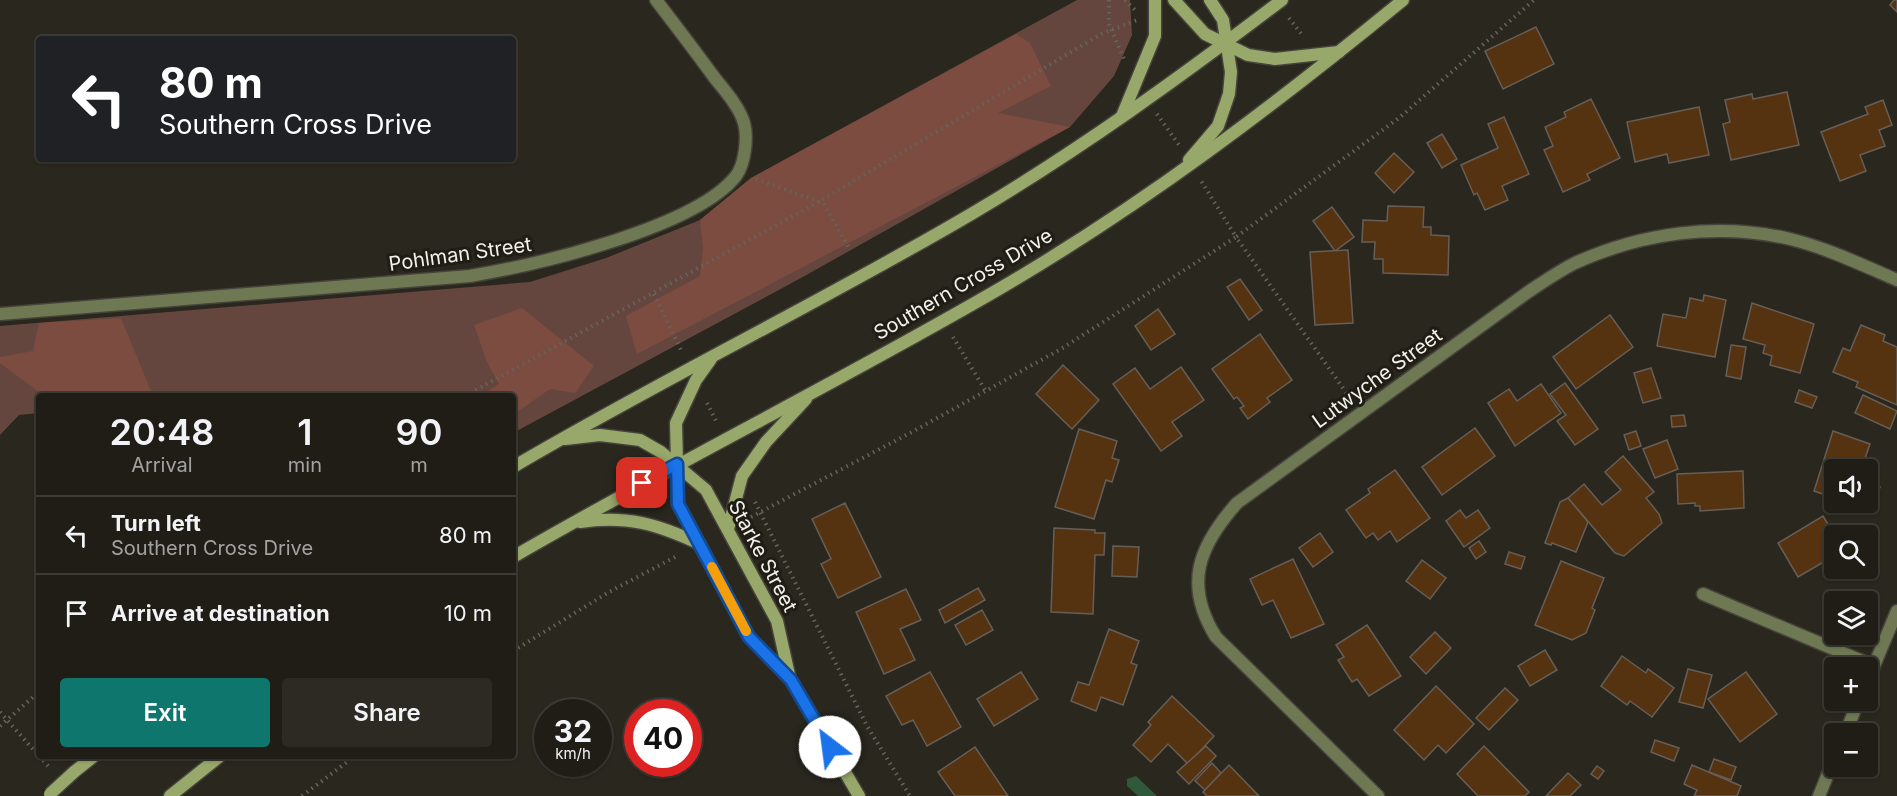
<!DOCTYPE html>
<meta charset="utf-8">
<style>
body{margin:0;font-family:Inter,sans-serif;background:#2c2a23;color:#f1f3f6;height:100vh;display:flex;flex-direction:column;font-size:22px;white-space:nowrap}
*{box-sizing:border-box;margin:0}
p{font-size:20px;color:#a1a2a1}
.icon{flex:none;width:33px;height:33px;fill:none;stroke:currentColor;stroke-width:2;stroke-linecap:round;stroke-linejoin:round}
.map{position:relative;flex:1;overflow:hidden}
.side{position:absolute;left:36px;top:393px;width:480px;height:366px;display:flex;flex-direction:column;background:#1f1d16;border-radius:6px;box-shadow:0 2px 4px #0004,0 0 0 2px #3c3b35}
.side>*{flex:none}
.guide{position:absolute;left:36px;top:36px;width:480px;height:126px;border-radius:6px;box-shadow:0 2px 4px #0004,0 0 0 2px #3c3b35;background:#202124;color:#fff;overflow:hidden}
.fabs{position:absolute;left:1824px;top:459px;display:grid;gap:12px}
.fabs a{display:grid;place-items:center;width:54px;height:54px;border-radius:6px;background:#1f1d16;box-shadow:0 2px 4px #0004,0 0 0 2px #3c3b35;font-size:30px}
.speed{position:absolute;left:534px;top:699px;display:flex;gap:12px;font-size:30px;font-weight:700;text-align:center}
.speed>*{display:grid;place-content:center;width:78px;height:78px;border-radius:50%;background:#1f1d16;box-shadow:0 2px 4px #0004,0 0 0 2px #3c3b35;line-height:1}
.speed small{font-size:15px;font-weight:400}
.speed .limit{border:9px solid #d22;background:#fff;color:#111}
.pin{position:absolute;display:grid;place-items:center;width:51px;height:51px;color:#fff;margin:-26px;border-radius:12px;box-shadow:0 3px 9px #0006}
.me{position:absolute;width:66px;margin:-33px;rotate:330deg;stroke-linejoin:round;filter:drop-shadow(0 0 4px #0008)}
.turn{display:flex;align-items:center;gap:21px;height:126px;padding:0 24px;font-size:27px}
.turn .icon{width:78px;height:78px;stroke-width:2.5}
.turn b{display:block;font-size:42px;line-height:51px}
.eta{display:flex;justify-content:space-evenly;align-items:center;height:102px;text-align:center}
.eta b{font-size:36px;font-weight:600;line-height:42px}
.action{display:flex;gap:12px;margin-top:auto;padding:12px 24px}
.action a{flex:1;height:69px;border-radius:6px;background:#0f766e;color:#fff;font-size:24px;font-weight:600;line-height:69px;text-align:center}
.action a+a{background:#2c2a23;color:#f1f3f6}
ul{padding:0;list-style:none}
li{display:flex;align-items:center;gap:18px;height:78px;padding:0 24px;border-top:2px solid #3c3b35}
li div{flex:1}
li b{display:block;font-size:22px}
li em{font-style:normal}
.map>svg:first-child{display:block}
</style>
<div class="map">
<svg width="1897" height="796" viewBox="0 0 1897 796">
<rect width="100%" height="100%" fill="#29271e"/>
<path fill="#65463e" d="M1077 0H1130L1132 35 1114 76 1070 127 801 278 513 433V396H39V413L19 415 0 435V326L530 282 606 258 700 220 751 178Z"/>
<g fill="#7c4c41">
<path d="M1016 34 1030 43 1051 86 998 113 1070 127 637 354 626 316 700 276 703 248 700 220 751 178Z"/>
<path d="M522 308 594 366 575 393 550 389 513 415V396H480L499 384 487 362 474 325Z"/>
<path d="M121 318 153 396H44L0 363V357L33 351 39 323Z"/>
</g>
<path fill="#30583a" d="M1136 776 1157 796H1138L1127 786V779Z"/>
<g fill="#553310" stroke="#665e57" stroke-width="1.5">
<path d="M1894 0H1897V12L1890 5Z"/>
<path d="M1536 27 1554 64 1503 89 1485 51Z"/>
<path d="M1787 92 1799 145 1731 160 1723 124 1730 122 1725 100 1752 94 1753 99Z"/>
<path d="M1591 99 1620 158 1587 174 1590 180 1563 192 1544 150 1553 146 1545 127 1566 117 1564 112Z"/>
<path d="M1883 100 1892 125 1879 130 1885 146 1860 155 1866 171 1840 181 1821 132 1868 114 1865 107Z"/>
<path d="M1699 107 1709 155 1669 163 1667 154 1635 162 1627 122Z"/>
<path d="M1504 117 1529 174 1502 186 1508 200 1485 210 1477 193 1474 195 1461 165 1498 148 1488 124Z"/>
<path d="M1442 134 1457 159 1442 168 1427 143Z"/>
<path d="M1394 153 1414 172 1394 193 1375 173Z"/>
<path d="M1388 206 1424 207 1423 227H1431V235L1449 236 1448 275 1383 273V259H1374L1375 242H1362L1363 220 1387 221Z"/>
<path d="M1332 207 1354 237 1335 251 1313 221Z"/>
<path d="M1348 250 1353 323 1315 325 1310 252Z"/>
<path d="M1240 279 1262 310 1249 320 1227 287Z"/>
<path d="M1704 295 1726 300 1715 357 1657 346 1663 314 1686 318 1690 298 1703 301Z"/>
<path d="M1752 303 1814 324 1800 373 1770 365 1772 356 1763 353 1765 345 1743 339Z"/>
<path d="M1158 309 1175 334 1151 350 1135 326Z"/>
<path d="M1610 315 1633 347 1576 389 1553 357Z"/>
<path d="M1861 325 1885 335 1883 341 1897 347V405L1856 387 1858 382 1833 372 1843 348 1850 351Z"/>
<path d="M1260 334 1292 380 1267 398 1270 402 1248 419 1240 408 1244 406 1237 397 1234 399 1212 369Z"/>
<path d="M1731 345 1746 347 1741 379 1726 376Z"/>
<path d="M1063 365 1099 400 1072 429 1036 394Z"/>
<path d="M1181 367 1204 400 1172 422 1182 436 1161 451 1113 384 1135 368 1150 389Z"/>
<path d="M1651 368 1661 398 1643 403 1634 373Z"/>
<path d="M1565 383 1598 429 1575 445 1557 421 1566 415 1550 394Z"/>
<path d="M1541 384 1561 413 1515 446 1488 403 1509 389 1517 401Z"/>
<path d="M1799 390 1817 397 1812 408 1795 402Z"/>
<path d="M1863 395 1897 411 1890 429 1855 413Z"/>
<path d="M1684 415 1686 426 1672 427 1671 416Z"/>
<path d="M1475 428 1495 456 1442 495 1422 467Z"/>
<path d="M1079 429 1117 441 1112 458 1119 460 1112 482 1106 480 1094 519 1055 507Z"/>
<path d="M1636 431 1641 446 1629 450 1624 435Z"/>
<path d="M1833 431 1870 444 1861 470H1834V498L1814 491Z"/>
<path d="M1667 440 1678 469 1655 478 1643 449Z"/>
<path d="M1623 456 1654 492 1646 498 1659 514 1662 523 1624 556 1615 553 1568 498 1584 484 1602 505 1621 490 1605 472Z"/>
<path d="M1395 470 1430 518 1397 542 1390 531 1378 540 1373 533 1366 538 1346 510 1370 493 1368 489Z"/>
<path d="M1743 471 1744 508 1700 511V506H1695V503L1678 504 1677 474Z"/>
<path d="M1868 483 1880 487 1872 510 1854 503 1868 502Z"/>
<path d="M1568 498 1588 522 1576 552 1552 543 1551 545 1545 543 1560 502Z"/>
<path d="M845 503 881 577 838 598 821 564 831 559 812 519Z"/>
<path d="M1460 510 1466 518 1478 510 1490 528 1464 547 1446 521Z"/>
<path d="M1823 516 1835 536 1834 556 1798 577 1778 543Z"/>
<path d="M1054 528 1095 530V533H1105L1104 555H1095L1093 614 1051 612Z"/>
<path d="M1320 533 1333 552 1313 567 1299 548Z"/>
<path d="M1479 541 1486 552 1476 559 1469 548Z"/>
<path d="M1113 546 1139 547 1137 577 1112 576Z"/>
<path d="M1509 552 1525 557 1521 569 1505 564Z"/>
<path d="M1293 559 1324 624 1291 638 1273 600 1262 605 1250 579Z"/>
<path d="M1422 560 1446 578 1430 599 1406 581Z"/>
<path d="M1561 561 1604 578 1592 608 1595 610 1586 633 1572 640 1535 625Z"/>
<path d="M978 588 985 600 945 623 939 610Z"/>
<path d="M906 589 921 620 900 629 915 660 884 674 856 612Z"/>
<path d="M982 610 993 630 966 645 955 625Z"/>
<path d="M1367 625 1401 676 1369 696 1357 679 1352 682 1338 660 1344 657 1336 645Z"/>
<path d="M1109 629 1139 641 1131 663 1137 665 1123 705 1101 697 1096 711 1071 701 1078 682 1089 685Z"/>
<path d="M1435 632 1451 648 1426 674 1410 657Z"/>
<path d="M1545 650 1557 670 1530 686 1518 666Z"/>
<path d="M1622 656 1646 673 1648 669 1674 688 1652 717 1630 701 1627 705 1601 686Z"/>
<path d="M1688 669 1712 675 1703 708 1679 702Z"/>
<path d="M930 672 961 727 927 746 913 720 902 725 886 696Z"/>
<path d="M1021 672 1038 699 994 726 977 699Z"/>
<path d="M1746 672 1777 714 1740 742 1708 699Z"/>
<path d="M1436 686 1474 724 1446 753 1438 745 1424 760 1394 730Z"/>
<path d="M1505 688 1518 700 1489 730 1476 718Z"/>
<path d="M1172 696 1214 736 1188 764 1168 744 1151 762 1133 745 1151 725 1148 722Z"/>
<path d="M1655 740 1679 748 1674 761 1651 752Z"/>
<path d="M1206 746 1216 756 1189 784 1177 772Z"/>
<path d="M1484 746 1529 792 1525 796H1478L1457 774Z"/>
<path d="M975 747 1008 796H955L938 772Z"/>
<path d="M1714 759 1736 767 1731 780 1709 772Z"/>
<path d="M1212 763 1221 773 1205 790 1195 781Z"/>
<path d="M1229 765 1259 796H1207L1203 792Z"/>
<path d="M1692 765 1741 786 1737 796H1694L1697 790 1684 784Z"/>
<path d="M1597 766 1604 771 1598 779 1591 774Z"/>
<path d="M1568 773 1581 785 1570 796H1546Z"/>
</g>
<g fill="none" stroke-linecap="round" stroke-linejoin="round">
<g stroke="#45433b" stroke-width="15">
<g id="street">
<path d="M0 314 470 276C536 265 695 228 736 176 745 164 748 137 744 123 739 106 724 90 714 77 695 51 676 26 656 0"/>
<path d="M1703 594 1874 666"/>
<path d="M1868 680 1897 611"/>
<path d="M1845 734 1859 700"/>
<path d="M1378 796 1216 637C1183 584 1199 546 1237 503L1528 292C1543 282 1559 271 1575 263 1641 233 1718 222 1790 239 1827 248 1862 265 1897 280"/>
<path d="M1819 796 1834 759"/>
</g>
</g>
<g stroke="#45433b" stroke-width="15">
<g id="secondary">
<path d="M1174 0 1205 34 1248 55 1275 59 1339 52"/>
<path d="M1122 116 1155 36V0"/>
<path d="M1189 160 1218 126 1229 94 1231 72 1223 20 1210 0"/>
<path d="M711 359 696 380 676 423 678 504 749 637 791 680 859 796"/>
<path d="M565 439 600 435 640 440 661 452 706 490 777 621 790 679"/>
<path d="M513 467C664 378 822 302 973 213 1081 149 1182 76 1282 0"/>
<path d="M580 522C627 515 657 524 700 544"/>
<path d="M728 529 742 476 766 442 806 399"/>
<path d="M513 557C673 464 839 382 999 289 1143 205 1275 105 1403 0"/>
<path d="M74 772 94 756"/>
<path d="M170 796 220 756"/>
</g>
</g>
<g stroke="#66645c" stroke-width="4" stroke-dasharray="1.5 4.5" stroke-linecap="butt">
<path d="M1109 0V24L1124 59"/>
<path d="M1125 0 1135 10"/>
<path d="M1289 18 1303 36"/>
<path d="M1157 114 1179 145"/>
<path d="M756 179 823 203 849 248"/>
<path d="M654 294 681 350"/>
<path d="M953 337 985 390"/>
<path d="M465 396 815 204 1103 33 1137 20"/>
<path d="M1350 398 1236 237 1399 118 1534 0"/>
<path d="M707 403 717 423"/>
<path d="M755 502 867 726 910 796"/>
<path d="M751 517 912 432 1061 349 1236 237 1200 179"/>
<path d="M513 651 609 592 679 555"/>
<path d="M0 712 39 756"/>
<path d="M0 726 39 692"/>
<path d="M39 756 50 768"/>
<path d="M302 796 355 756"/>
</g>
<use href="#street" stroke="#6e7953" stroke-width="12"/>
<use href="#secondary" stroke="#97a86a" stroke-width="12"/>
<g stroke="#45433b" stroke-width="15" stroke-linecap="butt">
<path id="secondary-bridge" d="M50 794 74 772"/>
</g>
<use href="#secondary-bridge" stroke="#97a86a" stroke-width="12"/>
</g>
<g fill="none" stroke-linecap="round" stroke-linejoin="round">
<g stroke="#114b97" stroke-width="15">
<path id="route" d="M642 483 677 464 678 504 749 637 791 680 830 747"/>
</g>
<use href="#route" stroke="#1a73e8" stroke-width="10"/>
<path stroke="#f59e0b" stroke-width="10" d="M712 567 746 631"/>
</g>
<g text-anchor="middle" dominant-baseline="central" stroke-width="6" stroke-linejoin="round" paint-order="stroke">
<g font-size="20" fill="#f3f1ec" stroke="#201d15">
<text transform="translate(460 254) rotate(-8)">Pohlman Street</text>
<text transform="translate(963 284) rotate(-30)">Southern Cross Drive</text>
<text transform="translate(1377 378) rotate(-36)">Lutwyche Street</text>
<text transform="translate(763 556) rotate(62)">Starke Street</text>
</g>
</g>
</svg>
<div class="fabs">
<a><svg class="icon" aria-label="sound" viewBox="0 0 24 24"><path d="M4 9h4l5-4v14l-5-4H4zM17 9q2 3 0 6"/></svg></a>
<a><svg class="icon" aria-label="search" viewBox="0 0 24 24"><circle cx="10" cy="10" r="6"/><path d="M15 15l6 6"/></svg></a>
<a><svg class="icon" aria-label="layers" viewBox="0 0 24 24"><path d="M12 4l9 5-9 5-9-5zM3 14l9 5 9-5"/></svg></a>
<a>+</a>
<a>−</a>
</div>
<div class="speed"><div>32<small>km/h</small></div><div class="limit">40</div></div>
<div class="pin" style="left:642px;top:483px;background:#d93025"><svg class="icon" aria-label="arrive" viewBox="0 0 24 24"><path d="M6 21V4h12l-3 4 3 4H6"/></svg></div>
<svg class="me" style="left:830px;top:747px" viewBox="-20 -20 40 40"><circle r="19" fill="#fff"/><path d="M0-13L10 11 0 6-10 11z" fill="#1a73e8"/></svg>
<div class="guide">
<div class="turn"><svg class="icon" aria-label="left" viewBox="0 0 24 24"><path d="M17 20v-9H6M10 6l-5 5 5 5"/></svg><div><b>80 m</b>Southern Cross Drive</div></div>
</div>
<section class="side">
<div class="eta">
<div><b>20:48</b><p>Arrival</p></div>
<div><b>1</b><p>min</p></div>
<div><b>90</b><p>m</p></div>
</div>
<ul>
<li><svg class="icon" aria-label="left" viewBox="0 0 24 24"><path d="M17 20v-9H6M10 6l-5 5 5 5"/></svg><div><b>Turn left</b><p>Southern Cross Drive</p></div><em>80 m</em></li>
<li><svg class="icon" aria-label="arrive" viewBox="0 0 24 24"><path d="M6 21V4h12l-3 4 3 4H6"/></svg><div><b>Arrive at destination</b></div><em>10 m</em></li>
</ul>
<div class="action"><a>Exit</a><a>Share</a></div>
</section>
</div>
